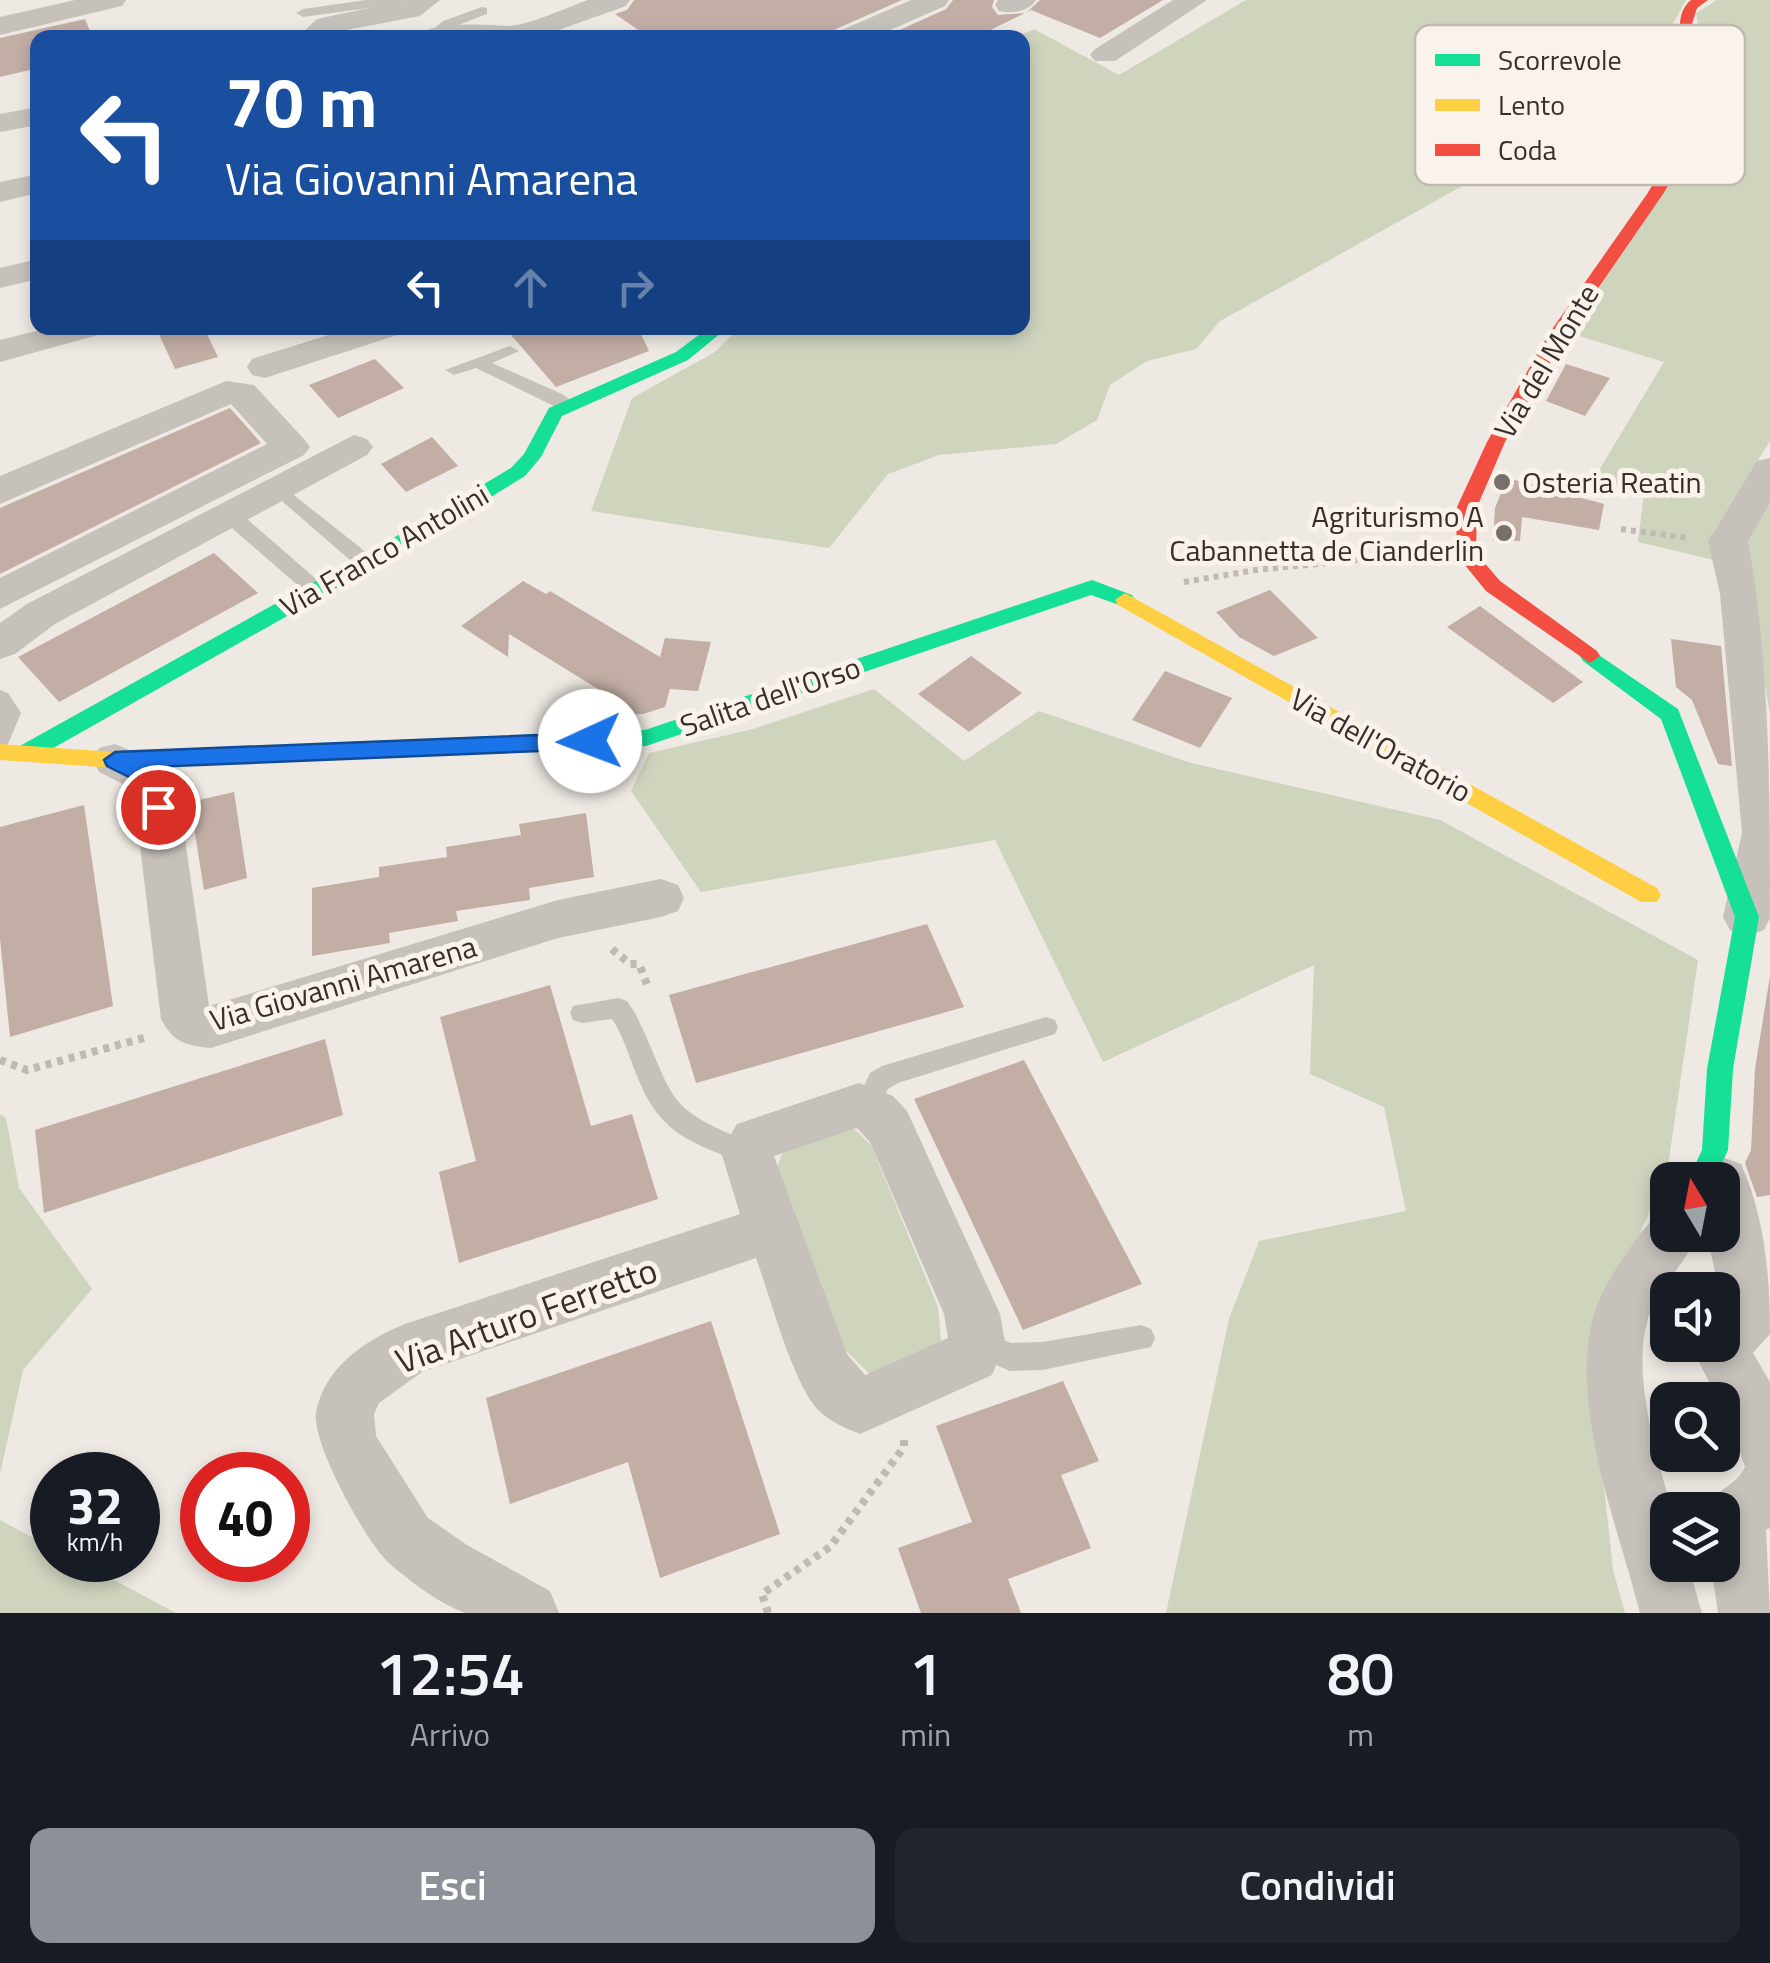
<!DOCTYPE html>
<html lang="it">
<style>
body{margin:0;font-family:"Titillium Web",sans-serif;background:#20242c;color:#f1f3f6;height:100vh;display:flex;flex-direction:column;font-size:38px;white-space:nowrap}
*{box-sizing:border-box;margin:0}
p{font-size:32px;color:#9ea1a6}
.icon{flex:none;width:55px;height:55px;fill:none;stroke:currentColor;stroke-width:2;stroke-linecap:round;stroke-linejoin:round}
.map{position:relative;height:1613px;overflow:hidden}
.panel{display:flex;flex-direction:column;background:#171b24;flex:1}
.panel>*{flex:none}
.banner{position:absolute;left:30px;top:30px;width:1000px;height:305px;border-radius:20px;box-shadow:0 5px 15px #0003;background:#1a4fa0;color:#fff;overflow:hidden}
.needle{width:65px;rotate:350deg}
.buttons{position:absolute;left:1650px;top:1162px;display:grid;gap:20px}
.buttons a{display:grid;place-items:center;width:90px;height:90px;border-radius:20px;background:#171b24;box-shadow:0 5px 15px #0003;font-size:50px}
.speed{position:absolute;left:30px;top:1452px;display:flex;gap:20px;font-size:50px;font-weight:700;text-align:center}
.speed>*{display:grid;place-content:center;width:130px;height:130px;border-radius:50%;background:#171b24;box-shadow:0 5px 15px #0003;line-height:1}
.speed small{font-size:25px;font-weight:400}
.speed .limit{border:15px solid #d22;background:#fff;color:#111}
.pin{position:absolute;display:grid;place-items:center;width:85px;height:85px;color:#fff;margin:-42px;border:5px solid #fff;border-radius:50%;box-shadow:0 2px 10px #0007}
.me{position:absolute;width:110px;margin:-55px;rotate:268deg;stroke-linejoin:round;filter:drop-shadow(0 0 8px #0008)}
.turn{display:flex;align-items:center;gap:35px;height:210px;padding:0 30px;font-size:45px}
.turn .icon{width:130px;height:130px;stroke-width:2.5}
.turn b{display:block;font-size:70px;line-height:85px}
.lanes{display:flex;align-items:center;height:95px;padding:0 30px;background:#0003;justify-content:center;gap:50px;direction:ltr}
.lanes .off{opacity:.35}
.eta{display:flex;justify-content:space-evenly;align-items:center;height:170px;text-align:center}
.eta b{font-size:60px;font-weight:600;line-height:70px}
.button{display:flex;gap:20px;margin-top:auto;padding:20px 30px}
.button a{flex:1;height:115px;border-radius:20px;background:#8c9099;color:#fff;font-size:40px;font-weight:600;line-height:115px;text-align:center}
.button a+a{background:#20242c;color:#f1f3f6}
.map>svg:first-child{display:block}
</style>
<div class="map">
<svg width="1770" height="1613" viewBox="0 0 1770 1613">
<rect width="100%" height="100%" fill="#eee9e3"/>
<g fill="#cfd4bd">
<path d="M1246 0H1686L1674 22 1628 61 1627 84 1578 107 1502 164 1220 321 1196 349 1147 361 1110 385 1097 420 1056 444 939 455 888 474 829 548 591 511 632 398 715 352 739 328H1022V38L1016 37 1034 29 1119 75Z"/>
<path d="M1717 0H1770V441L1713 532 1714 560 1638 542 1644 493 1595 477 1664 362 1569 333 1714 117 1696 13Z"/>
<path d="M1770 501V715L1742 545Z"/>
<path d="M874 689 964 761 1039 711 1191 763 1440 820 1698 960 1667 1173 1589 1346 1613 1570 1625 1613H1166L1229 1319 1259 1241 1406 1211 1384 1107 1310 1074 1314 965 1103 1062 995 840 701 892 631 791 649 753 753 729Z"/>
<path d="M0 1114 6 1118 19 1188 92 1289 23 1370 0 1474Z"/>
<path d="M851 1126 871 1145 938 1307 941 1341 873 1377 843 1348 777 1166 786 1145Z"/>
<path d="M0 1520 52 1548V1560H76L176 1613H0Z"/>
</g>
<g fill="#c2aea5">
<path d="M634 0H902L836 29 830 38H650L615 14 627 10Z"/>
<path d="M953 0H994L992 7 998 15 1025 13 974 38H882L946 9Z"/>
<path d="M1040 0H1163L1100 38 1031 10 1026 13Z"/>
<path d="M85 19 93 38H38V68L0 77V38Z"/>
<path d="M156 328H204L218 357 175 369Z"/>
<path d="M505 328H638L649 351 556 387Z"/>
<path d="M375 359 404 388 338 418 309 385Z"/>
<path d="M1566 364 1610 378 1585 416 1546 401Z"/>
<path d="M230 408 261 443 0 574V508Z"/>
<path d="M432 437 458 466 406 492 381 464Z"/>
<path d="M1507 478 1604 504 1599 530 1522 517 1520 541 1493 540 1495 508Z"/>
<path d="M214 553 258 593 59 702 18 657Z"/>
<path d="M523 581 546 594 550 591 660 657 665 638 711 642 698 691 670 689 665 707 643 714 591 713 598 689 509 634 508 657 461 626Z"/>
<path d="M1270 590 1318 638 1274 656 1239 637 1216 612Z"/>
<path d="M1480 606 1583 682 1553 703 1447 627Z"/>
<path d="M1671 639 1721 646 1732 766 1718 764 1692 700 1676 687Z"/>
<path d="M971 656 1022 693 969 732 918 694Z"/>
<path d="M1165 671 1232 698 1200 748 1132 720Z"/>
<path d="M234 792 247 878 204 890 190 802Z"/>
<path d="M84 805 113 1006 10 1037 0 939V827Z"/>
<path d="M586 813 594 877 529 888 530 900 456 911 458 921 389 933 390 943 312 956V888L379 877V867L447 857 446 847 521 835 519 824Z"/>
<path d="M927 924 964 1007 696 1083 669 995Z"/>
<path d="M1770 976V1195L1757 1197 1745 1163 1751 1150 1755 1069Z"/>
<path d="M550 985 591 1126 632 1114 658 1199 459 1263 439 1172 476 1161 440 1017Z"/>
<path d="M325 1039 343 1115 44 1213 35 1130Z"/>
<path d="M1024 1060 1142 1284 1023 1330 914 1099Z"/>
<path d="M711 1321 780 1534 660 1578 628 1462 510 1504 486 1398Z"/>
<path d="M1063 1381 1099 1461 1061 1475 1091 1548 1008 1579 1021 1613H921L898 1548 972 1522 936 1426Z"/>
</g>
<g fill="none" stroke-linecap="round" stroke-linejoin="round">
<g stroke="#c0b9b4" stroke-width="6" stroke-dasharray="5 5" stroke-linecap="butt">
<path d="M1621 529 1687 538"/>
<path d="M1184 582 1256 570 1419 554"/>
</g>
<g stroke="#c0b9b4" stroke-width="8" stroke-dasharray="6 6" stroke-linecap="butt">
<path d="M612 949 630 964H639L648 987"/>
<path d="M0 1060 27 1070 147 1037"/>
<path d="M768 1613 762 1594 830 1547 904 1447V1438"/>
</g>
<g fill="#c7c1bc" fill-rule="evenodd">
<path d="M366 0H404L397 4 303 17 296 13 303 9Z"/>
<path d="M482 7 487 8V14L453 27 440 38 425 37 443 21Z"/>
<path d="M510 346 519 351 492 363 562 394 572 401V409H560L476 368 454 375 445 370Z"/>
<path d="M290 492 372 557 375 562 372 567H358L283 502 280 498 283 494Z"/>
<path d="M240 517 247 519 323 585 326 590 323 595H309L233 529 230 524Z"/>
<path d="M0 690 8 693 21 713 8 744 0 746Z"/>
<path d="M618 998 627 1001 635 1013C677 1098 659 1108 756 1144L760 1152 756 1160 747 1164C692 1143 660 1135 637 1076 629 1057 624 1037 612 1019L582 1023 573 1020 570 1013 573 1006Z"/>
<path d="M1046 1017 1055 1020 1058 1027 1055 1034 898 1083 888 1089 876 1116 867 1119 858 1116 854 1108 870 1073 882 1066Z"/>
<path d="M1141 1325 1151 1329 1155 1338 1151 1347 1043 1370 1010 1371 967 1352 963 1342 967 1332 977 1329 1011 1343 1043 1342Z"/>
</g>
<g fill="#c7c1bc" fill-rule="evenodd">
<path d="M75 0H126L122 6 0 35V17Z"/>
<path d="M406 0H440L420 16 336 32V38H307L305 30 317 19Z"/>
<path d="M588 0H630L626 6 536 38H415C430 20 484 25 506 26 526 27 567 7 588 0Z"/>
<path d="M911 0H949L945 6 872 38H833L837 32Z"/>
<path d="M998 0H1036C1028 12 1012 14 999 11L995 5Z"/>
<path d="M1173 0H1207L1115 61H1095L1090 55 1095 49Z"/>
<path d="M38 107V125L0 132V114Z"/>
<path d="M38 174V193L0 202V182Z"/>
<path d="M38 259V279L0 288V268Z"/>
<path d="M48 328H103L98 335 0 362V340Z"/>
<path d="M351 328H402L397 335 265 378 252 375 247 367 252 359Z"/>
<path d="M226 381 254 385 304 439 310 447 304 455 0 609V578L267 444 231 404 0 504V476Z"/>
<path d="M354 435 367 439 373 447 367 455 55 624 15 654 0 659V623L27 604Z"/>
<path d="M1770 458V503L1748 541C1770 665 1770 791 1770 918L1764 930 1747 936 1730 930 1723 917 1742 833 1720 594 1708 541 1757 461Z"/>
<path d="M115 744 167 766 177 784 209 1006 558 900 661 879 678 885 684 898 678 911 661 917 558 938 211 1048C186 1046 173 1042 161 1019L133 789 99 772 93 760 99 748Z"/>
<path d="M859 1083 893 1096 907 1111 1000 1314 1005 1342 992 1375 860 1434C845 1428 831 1422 819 1411 793 1385 770 1296 756 1258L422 1372 379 1403 374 1414 376 1436 428 1518 467 1545 550 1591 559 1613C534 1613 489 1613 466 1613 441 1605 408 1580 389 1563 366 1542 311 1443 316 1412 325 1367 365 1340 405 1324L740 1214 721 1152 737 1124ZM857 1128 870 1142 944 1314 948 1338 865 1375 847 1354 774 1156Z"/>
<path d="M1722 1157 1741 1164C1765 1217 1770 1277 1770 1334L1753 1353 1770 1382V1528L1766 1530 1770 1613H1718L1711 1565H1722V1510H1707C1716 1487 1735 1488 1745 1467L1722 1400H1718L1696 1356 1700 1345H1722V1290H1719L1707 1235H1722V1180H1696L1703 1164Z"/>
<path d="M1668 1212V1235H1698C1685 1263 1660 1287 1649 1316 1630 1370 1657 1457 1672 1510H1668V1565H1688L1702 1613H1640C1618 1527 1571 1410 1592 1322 1598 1297 1612 1274 1626 1254 1639 1236 1647 1219 1668 1212Z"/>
</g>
<g fill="#16e098" fill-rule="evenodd">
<path d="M708 328H727L688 360 562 416 541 457 525 476 418 542 34 759H18L15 753 18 747 404 532 511 468 524 454 549 408 676 352Z"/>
<path d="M1092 580 1132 595 1135 600 1125 607 1091 595 646 746 421 755 410 747 421 739 645 730Z"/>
<path d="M1590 649 1678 709 1759 917 1733 1069 1728 1150 1714 1180H1688L1702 1150 1707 1069 1735 917 1661 719 1583 661 1580 656Z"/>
</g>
<g fill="#ffcf43" fill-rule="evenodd">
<path d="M1125 593 1657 888 1661 895 1657 902H1641L1118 605 1115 600Z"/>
<path d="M421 739 432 747 421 755 115 768 0 760V744L115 752Z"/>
</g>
<path fill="#f24e42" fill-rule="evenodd" d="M1691 0H1708L1697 8 1692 24 1718 104 1663 194 1566 335 1505 442 1477 507 1476 553 1500 581 1597 651 1600 656 1590 663 1486 591 1456 554 1457 507 1487 442 1548 335 1647 194 1702 104C1694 76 1664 22 1691 0Z"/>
</g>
<path fill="#1a73e8" stroke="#114b97" stroke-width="2.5" d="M590 733 601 741 590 749 149 767 162 778 170 807 158 816 147 807 141 783 107 766 104 760 115 752Z"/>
<g fill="#786f6b" stroke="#faf3eb" stroke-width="4">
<circle cx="1502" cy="482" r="10"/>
<circle cx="1504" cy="533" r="10"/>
</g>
<g text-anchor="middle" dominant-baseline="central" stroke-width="10" stroke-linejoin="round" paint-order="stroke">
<g font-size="30" fill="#392e2a" stroke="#faf3eb">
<text transform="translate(1546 361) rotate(-59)">Via del Monte</text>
<text transform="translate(384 550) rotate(-30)">Via Franco Antolini</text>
<text transform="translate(770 696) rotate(-19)">Salita dell'Orso</text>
<text transform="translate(1381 745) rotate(29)">Via dell'Oratorio</text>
<text transform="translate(343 983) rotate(-16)">Via Giovanni Amarena</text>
</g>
<g font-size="30" fill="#392e2a" stroke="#faf3eb" text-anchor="start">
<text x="1522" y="482">Osteria Reatin</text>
<text x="1484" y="516" text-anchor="end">Agriturismo A<tspan x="1484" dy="34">Cabannetta de Cianderlin</tspan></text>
</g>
<g font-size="35" fill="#392e2a" stroke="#faf3eb">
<text transform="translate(526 1315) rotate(-20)">Via Arturo Ferretto</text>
</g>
</g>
<rect x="1415" y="25" width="330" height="160" rx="15" fill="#faf3eb" stroke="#c0b8b1" stroke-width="2.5"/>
<rect x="1435" y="54" width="45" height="12" fill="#16e098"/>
<rect x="1435" y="99" width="45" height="12" fill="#ffcf43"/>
<rect x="1435" y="144" width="45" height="12" fill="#f24e42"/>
<g font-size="28" fill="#392e2a">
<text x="1498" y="70">Scorrevole</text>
<text x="1498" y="115">Lento</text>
<text x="1498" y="160">Coda</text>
</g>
</svg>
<div class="buttons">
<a><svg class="needle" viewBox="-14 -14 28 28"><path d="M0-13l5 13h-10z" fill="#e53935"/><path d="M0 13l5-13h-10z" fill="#9ea1a6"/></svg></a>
<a><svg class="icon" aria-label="sound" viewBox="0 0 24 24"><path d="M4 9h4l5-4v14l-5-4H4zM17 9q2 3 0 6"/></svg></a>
<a><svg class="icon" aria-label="search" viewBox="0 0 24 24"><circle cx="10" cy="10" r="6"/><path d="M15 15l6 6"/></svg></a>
<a><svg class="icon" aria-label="layers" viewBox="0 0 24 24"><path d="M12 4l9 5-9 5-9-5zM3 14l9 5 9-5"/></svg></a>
</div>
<div class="speed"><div>32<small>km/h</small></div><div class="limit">40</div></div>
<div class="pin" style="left:158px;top:807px;background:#d93025"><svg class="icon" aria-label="arrive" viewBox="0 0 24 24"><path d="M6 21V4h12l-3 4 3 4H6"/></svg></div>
<svg class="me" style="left:590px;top:741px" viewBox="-20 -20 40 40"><circle r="19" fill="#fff"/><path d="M0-13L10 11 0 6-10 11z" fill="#1a73e8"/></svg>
<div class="banner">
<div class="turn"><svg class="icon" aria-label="left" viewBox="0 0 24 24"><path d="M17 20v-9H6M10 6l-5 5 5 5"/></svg><div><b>70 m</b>Via Giovanni Amarena</div></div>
<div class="lanes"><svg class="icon" aria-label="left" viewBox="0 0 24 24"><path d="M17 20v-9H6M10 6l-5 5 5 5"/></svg><svg class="icon off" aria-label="ahead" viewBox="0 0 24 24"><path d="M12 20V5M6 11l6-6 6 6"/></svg><svg class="icon off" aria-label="right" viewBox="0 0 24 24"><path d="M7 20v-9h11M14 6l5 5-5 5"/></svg></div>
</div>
</div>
<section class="panel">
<div class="eta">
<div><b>12:54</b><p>Arrivo</p></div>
<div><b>1</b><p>min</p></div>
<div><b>80</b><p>m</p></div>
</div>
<div class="button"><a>Esci</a><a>Condividi</a></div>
</section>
